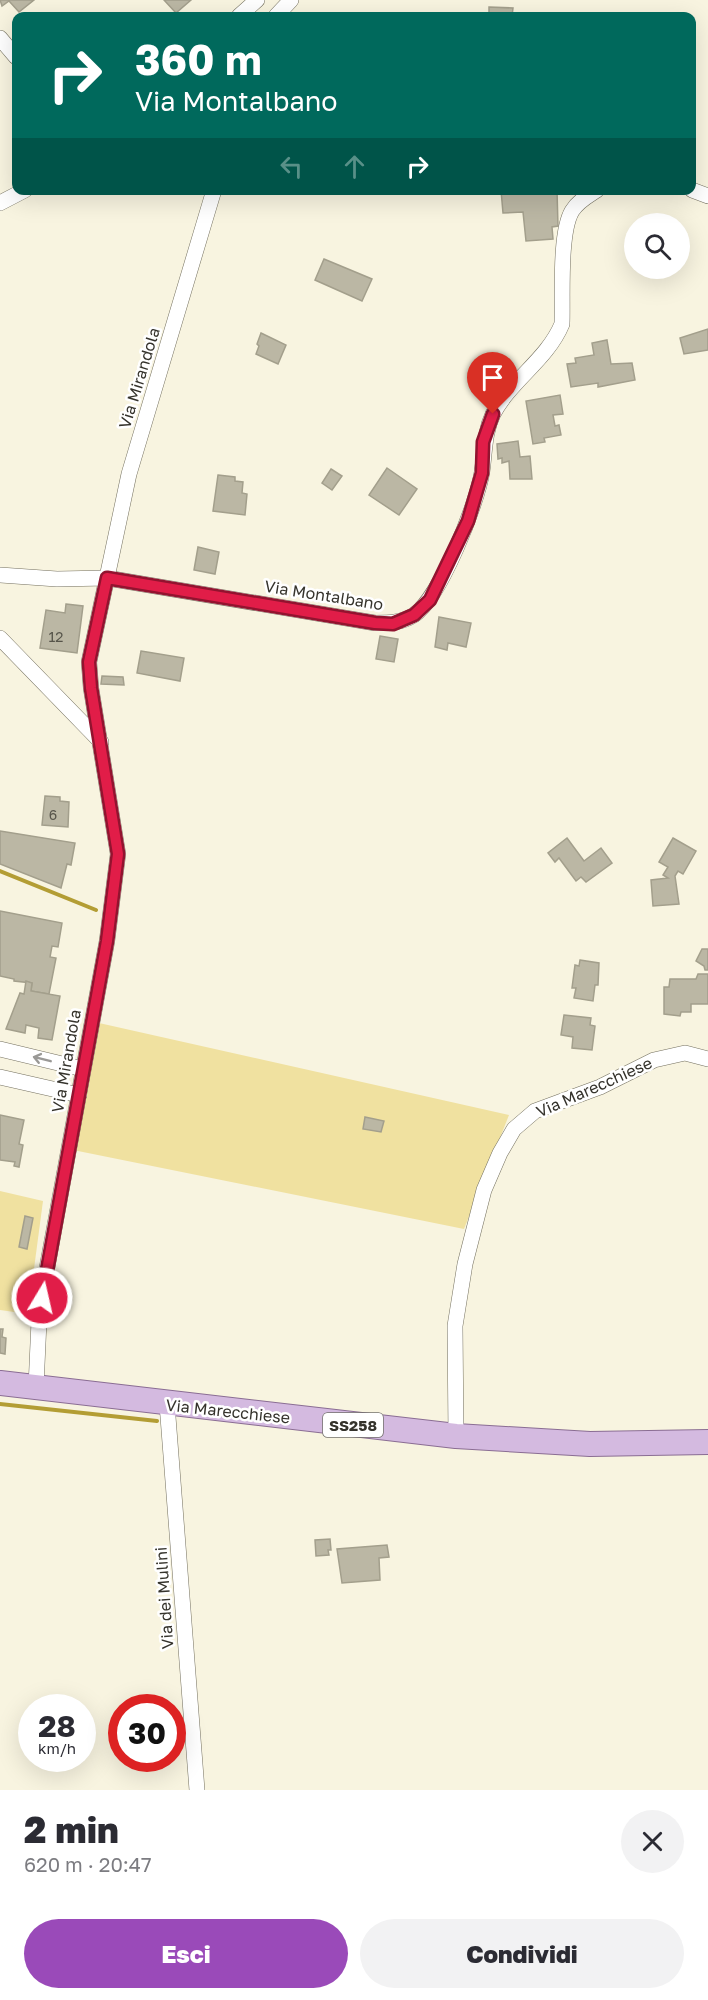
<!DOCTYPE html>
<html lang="it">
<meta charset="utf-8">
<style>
body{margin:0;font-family:"Golos Text",sans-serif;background:#f2f2f3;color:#2b2b33;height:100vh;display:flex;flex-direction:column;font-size:22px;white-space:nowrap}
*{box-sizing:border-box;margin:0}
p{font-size:20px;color:#7c7c81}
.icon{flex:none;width:33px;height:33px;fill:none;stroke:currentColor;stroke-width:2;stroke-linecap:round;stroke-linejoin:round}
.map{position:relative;height:1790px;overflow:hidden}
.drawer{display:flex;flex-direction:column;background:#fff;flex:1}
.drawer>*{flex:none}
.guide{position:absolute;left:12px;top:12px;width:684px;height:183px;border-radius:12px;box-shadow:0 6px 24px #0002;background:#00695c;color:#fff;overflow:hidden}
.controls{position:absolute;left:624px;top:213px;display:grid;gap:12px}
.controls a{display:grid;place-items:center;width:66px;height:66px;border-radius:50%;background:#fff;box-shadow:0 6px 24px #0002;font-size:30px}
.speed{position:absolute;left:18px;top:1694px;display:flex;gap:12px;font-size:30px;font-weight:700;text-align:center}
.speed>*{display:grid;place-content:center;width:78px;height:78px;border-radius:50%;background:#fff;box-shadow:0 6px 24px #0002;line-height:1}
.speed small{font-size:15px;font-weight:400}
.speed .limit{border:9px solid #d22;background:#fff;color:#111}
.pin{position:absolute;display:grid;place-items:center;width:51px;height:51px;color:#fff;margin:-62px -26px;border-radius:50% 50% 50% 0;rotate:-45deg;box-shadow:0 0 6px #0007}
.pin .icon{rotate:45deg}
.me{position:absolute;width:66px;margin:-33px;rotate:9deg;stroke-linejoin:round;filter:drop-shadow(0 0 4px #0008)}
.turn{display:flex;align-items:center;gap:21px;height:126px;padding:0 24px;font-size:27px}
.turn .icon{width:78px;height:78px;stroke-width:2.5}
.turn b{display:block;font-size:42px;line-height:51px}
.lanes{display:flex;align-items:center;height:57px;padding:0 24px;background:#0003;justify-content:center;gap:30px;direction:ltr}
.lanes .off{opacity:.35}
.round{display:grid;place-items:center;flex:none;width:63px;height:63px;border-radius:32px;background:#f2f2f3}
.summary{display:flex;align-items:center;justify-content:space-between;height:102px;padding:0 24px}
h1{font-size:36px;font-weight:800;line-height:45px}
.button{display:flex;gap:12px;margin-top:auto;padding:12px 24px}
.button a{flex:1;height:69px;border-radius:36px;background:#9a4ab9;color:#fff;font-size:24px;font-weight:800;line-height:69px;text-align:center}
.button a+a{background:#f2f2f3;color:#2b2b33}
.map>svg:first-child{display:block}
</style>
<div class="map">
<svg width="708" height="1790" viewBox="0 0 708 1790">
<rect width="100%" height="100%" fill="#f8f4e0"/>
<g fill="#f0e1a0">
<path d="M99 1023 509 1115 464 1229 73 1150Z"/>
<path d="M0 1191 43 1201 28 1314 0 1310Z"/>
</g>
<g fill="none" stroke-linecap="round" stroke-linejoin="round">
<g stroke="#b39d34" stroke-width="4">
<path d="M0 871 96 910"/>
<path d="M0 1404 157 1421"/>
</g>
</g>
<g fill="#bbb7a4" stroke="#a39f8c" stroke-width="1.5">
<path d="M0 0H34L19 12 9 1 2 6Z"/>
<path d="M164 0H191L176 13Z"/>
<path d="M489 7 513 8 512 16H489Z"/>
<path d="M501 190H557L558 226 552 227 553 239 526 241 523 212 503 213Z"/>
<path d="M324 259 372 279 362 301 315 280Z"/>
<path d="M708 329V350L684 354 680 338Z"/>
<path d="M261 333 286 345 278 364 256 354 259 346 257 344Z"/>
<path d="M607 340 611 364 632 363 635 380 598 387V383L571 387 567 364 576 363 575 358 594 355 592 343Z"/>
<path d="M560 395 563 414 553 415 555 426 559 425 561 435 544 438 545 442 533 444 526 401Z"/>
<path d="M518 441 520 457 530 456 532 479H510L509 461 502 463V458L498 459 497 444Z"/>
<path d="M387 468 417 489 399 515 369 495Z"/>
<path d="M331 469 342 476 332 490 322 483Z"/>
<path d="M218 475 235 477V481L243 482 242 493 247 494 245 515 213 511Z"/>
<path d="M198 547 219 552 215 574 194 570Z"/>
<path d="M66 604 83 606 77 653 40 648 46 610 65 613Z"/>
<path d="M439 617 471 623 466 647 448 643 447 650 435 647Z"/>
<path d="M380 636 398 639 394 662 376 659Z"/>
<path d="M141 651 184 658 180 681 137 673Z"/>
<path d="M102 676 123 677 124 685 101 684Z"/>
<path d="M45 796 60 797V801L69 802 68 827 42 825Z"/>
<path d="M0 831 75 843 71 865 67 864 61 888 0 864Z"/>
<path d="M567 838 584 861 601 848 612 863 586 882 581 877 576 881 559 858 555 862 548 853Z"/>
<path d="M673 838 696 851 683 874 678 871 675 876 679 904 653 906 651 880 668 878 663 875 668 867 659 862Z"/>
<path d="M0 911 62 923 58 947 52 946 50 957 56 958 49 994 31 991 32 983 14 981V979L0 976Z"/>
<path d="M702 949H708V970H705L704 966 696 961Z"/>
<path d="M580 960 599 963 598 985H595L593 1001 574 998 576 988H572L575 965 579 966Z"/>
<path d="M698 974H708V1004H691V1012H681L680 1016 664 1014V987H669L670 979H696Z"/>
<path d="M26 981 32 983 31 991 60 996 52 1040 38 1038 39 1028 26 1025 25 1033 6 1029 20 993 24 994Z"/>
<path d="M564 1015 591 1018 590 1025 595 1026 592 1050 572 1048 573 1037 561 1035Z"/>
<path d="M0 1115 24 1120 19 1144 23 1145 19 1167 14 1166 15 1162 0 1160Z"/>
<path d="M365 1117 384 1121 381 1132 363 1129Z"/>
<path d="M25 1216 33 1218 27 1249 19 1247Z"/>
<path d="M0 1329H3L2 1337 6 1338 5 1354 0 1353Z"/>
<path d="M330 1539 331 1550H328L329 1555 316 1556 315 1540Z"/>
<path d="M387 1545 389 1557 379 1558 380 1580 342 1583 337 1549Z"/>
</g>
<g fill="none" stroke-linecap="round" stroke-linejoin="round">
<g stroke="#74705f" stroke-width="16">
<g id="street">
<path d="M239 16 257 0"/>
<path d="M276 16 291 0"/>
<path d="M0 38 16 57"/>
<path d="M692 190 708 196"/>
<path d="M0 203 25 190"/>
<path d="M0 575 57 579 107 578 375 623C389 623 401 623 414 615 440 598 477 504 482 472 485 452 484 433 493 414 511 380 547 360 562 324 563 298 559 233 572 211 578 201 588 196 597 190"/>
<path d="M0 638 101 742"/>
<path d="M0 1049 83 1069"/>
<path d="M0 1077 79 1095"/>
<path d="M36 1387 39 1321 45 1279 107 941 118 854 91 688 89 662 129 474 214 190"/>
<path d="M167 1404 197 1790"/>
<path d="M456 1436 455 1326 465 1264 484 1190 500 1153 514 1129 535 1111 600 1087 654 1060 685 1053 708 1059"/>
</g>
</g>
<g stroke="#8a6d93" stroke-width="26">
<path id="primary" d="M0 1383 456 1436 590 1444 708 1442"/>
</g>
<use href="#street" stroke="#fff" stroke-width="15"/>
<use href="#primary" stroke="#d4bae0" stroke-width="24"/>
</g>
<defs><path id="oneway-shaft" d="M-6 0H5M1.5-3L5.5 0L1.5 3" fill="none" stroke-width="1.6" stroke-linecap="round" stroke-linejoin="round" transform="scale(1.5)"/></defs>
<use stroke="#9a9996" href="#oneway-shaft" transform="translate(42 1059) rotate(-166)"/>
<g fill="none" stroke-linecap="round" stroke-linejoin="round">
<g stroke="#92132f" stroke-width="15">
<path id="route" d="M42 1298 107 941 118 854 91 688 89 662 107 578 375 623 393 624 414 615 430 600 468 521 482 473 483 442 493 414"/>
</g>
<use href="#route" stroke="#e11d48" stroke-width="10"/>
</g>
<g text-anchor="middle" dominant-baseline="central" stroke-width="5" stroke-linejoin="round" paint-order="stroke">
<g font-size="14" fill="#56544a">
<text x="56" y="636">12</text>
<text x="53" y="814">6</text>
</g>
<rect fill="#fff" stroke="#72706b" stroke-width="1.5" x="323" y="1413" width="60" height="24" rx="4.5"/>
<g font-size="15" font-weight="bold" fill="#35332c">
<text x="353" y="1425">SS258</text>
</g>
<g font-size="16" fill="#35332c" stroke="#fff">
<text transform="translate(139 378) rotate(-73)">Via Mirandola</text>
<text transform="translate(324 595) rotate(9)">Via Montalbano</text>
<text transform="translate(66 1061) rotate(-80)">Via Mirandola</text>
<text transform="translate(594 1087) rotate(-24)">Via Marecchiese</text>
<text transform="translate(228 1411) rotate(6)">Via Marecchiese</text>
<text transform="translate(164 1598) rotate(-94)">Via dei Mulini</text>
</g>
</g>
</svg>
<div class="controls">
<a><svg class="icon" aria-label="search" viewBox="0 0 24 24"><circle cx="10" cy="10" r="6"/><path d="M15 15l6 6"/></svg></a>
</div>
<div class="speed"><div>28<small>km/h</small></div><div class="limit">30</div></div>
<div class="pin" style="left:493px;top:414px;background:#d93025"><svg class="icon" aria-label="arrive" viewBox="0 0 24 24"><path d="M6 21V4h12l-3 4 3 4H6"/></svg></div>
<svg class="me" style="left:42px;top:1298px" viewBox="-20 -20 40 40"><circle r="17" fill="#e11d48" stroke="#fff" stroke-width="3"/><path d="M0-11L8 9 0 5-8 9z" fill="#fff"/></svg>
<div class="guide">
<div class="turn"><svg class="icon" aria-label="right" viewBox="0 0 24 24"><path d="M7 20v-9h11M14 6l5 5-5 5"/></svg><div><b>360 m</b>Via Montalbano</div></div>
<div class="lanes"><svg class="icon off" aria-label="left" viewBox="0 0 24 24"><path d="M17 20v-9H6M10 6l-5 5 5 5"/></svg><svg class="icon off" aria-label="ahead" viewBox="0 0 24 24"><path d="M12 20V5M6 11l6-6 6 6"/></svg><svg class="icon" aria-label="right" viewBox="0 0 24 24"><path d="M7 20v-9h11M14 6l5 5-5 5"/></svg></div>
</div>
</div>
<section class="drawer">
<div class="summary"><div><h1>2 min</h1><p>620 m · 20:47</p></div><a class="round"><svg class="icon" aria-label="close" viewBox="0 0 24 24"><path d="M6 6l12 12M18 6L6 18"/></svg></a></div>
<div class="button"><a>Esci</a><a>Condividi</a></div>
</section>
